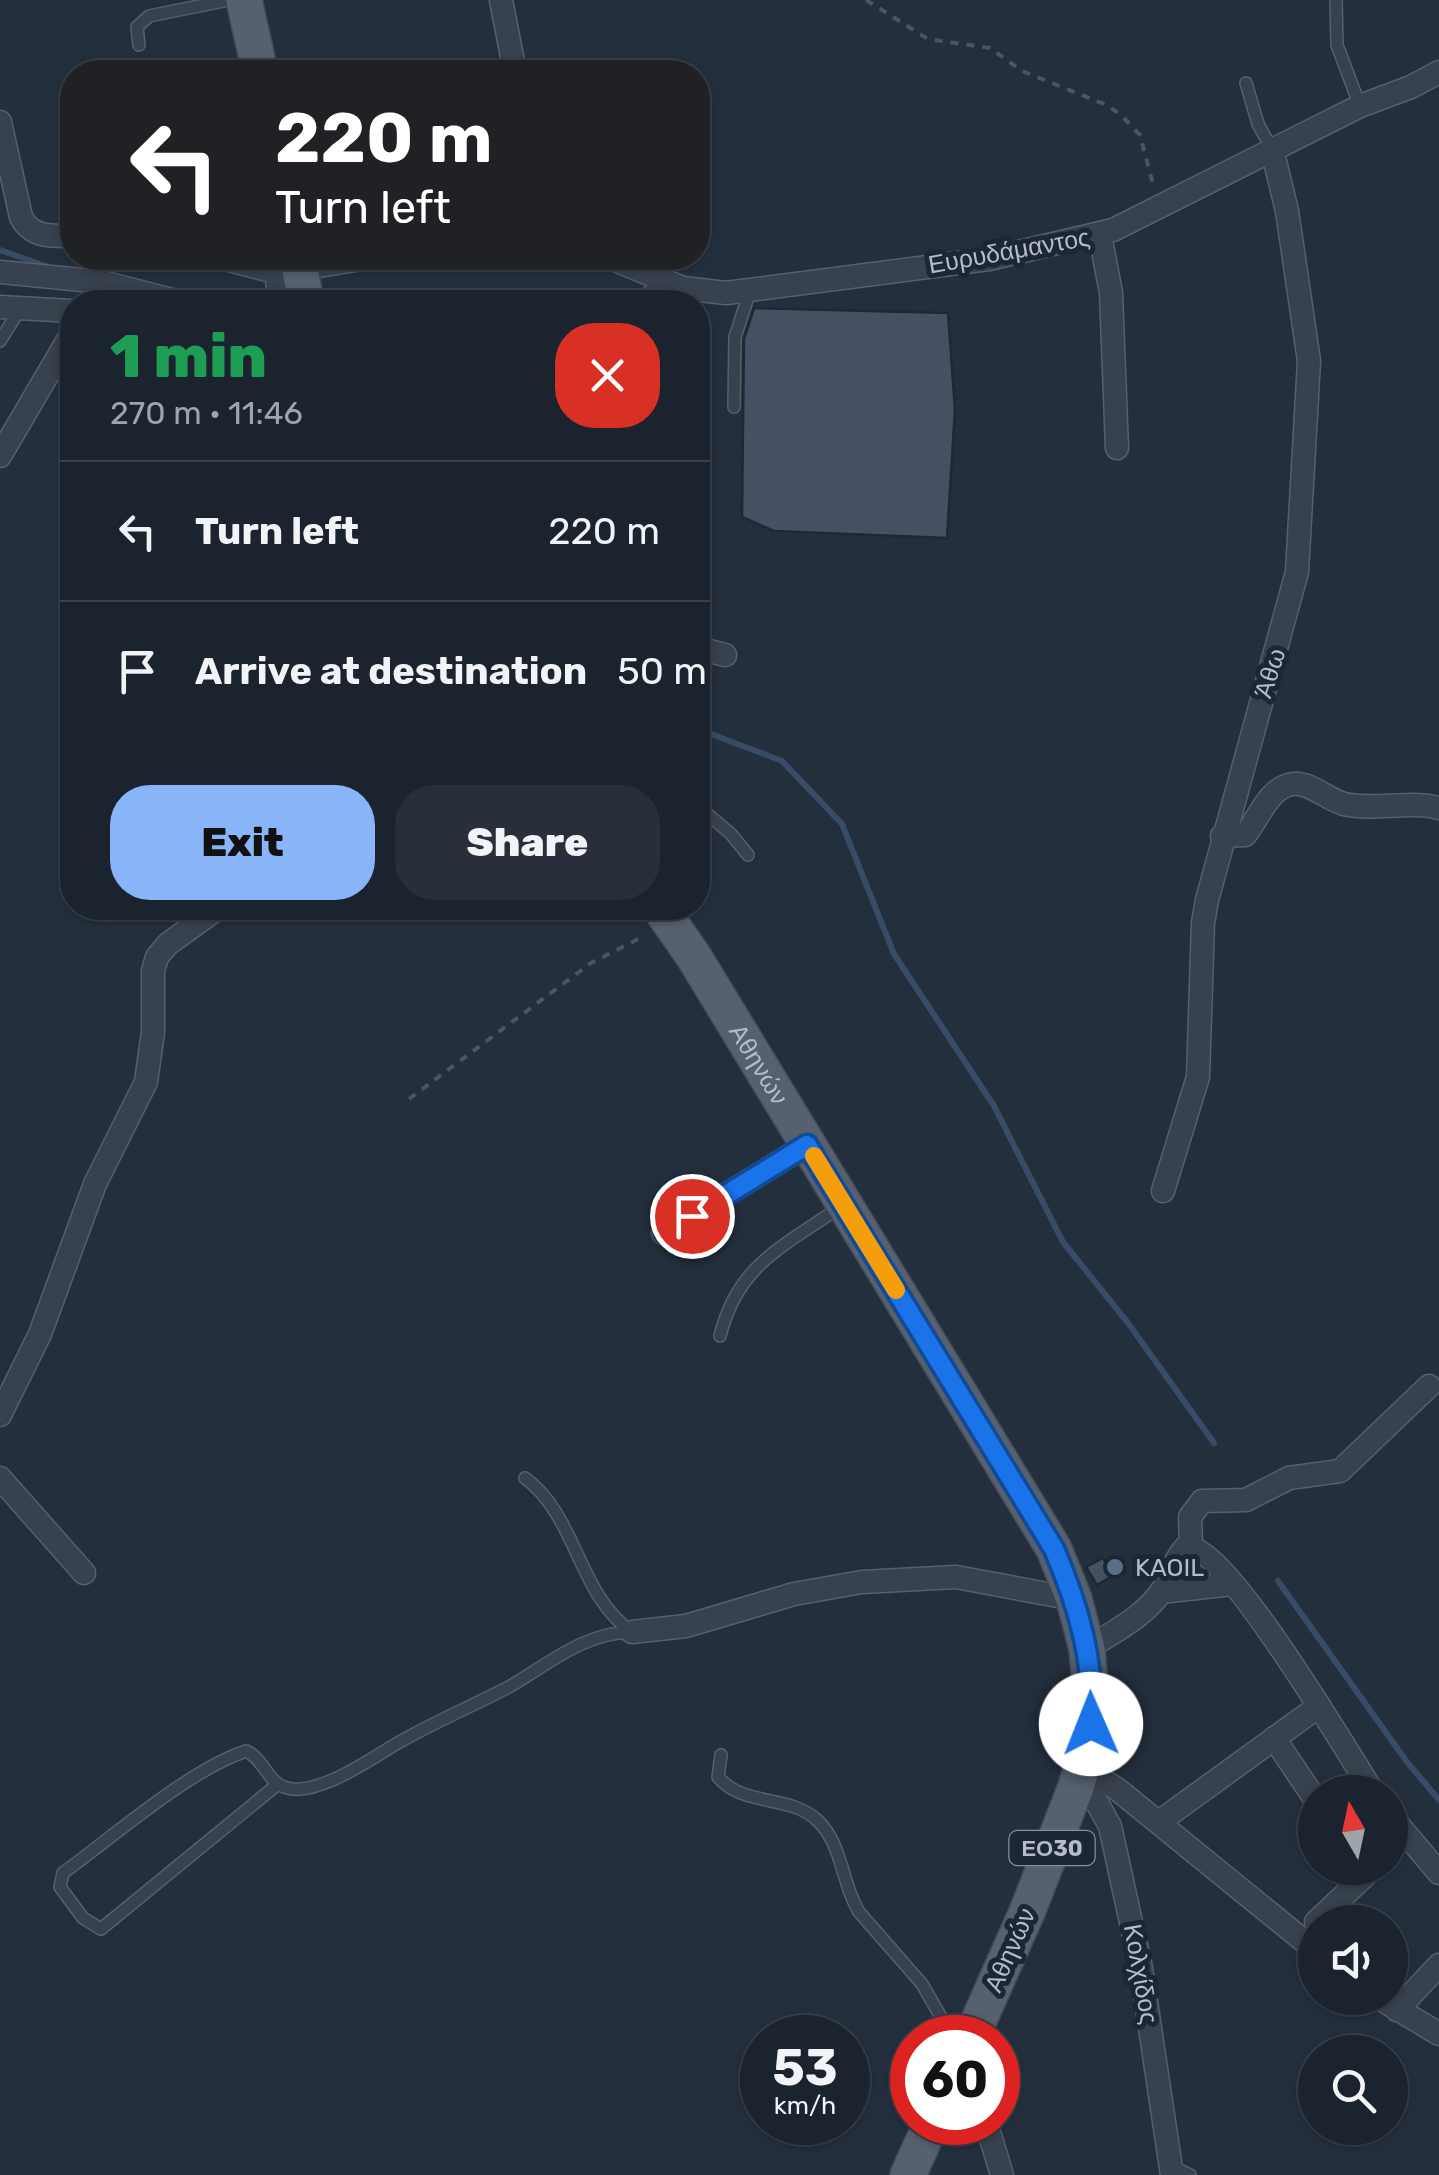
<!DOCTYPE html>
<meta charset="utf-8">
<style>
body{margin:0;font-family:Rubik,sans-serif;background:#282f3a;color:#f1f3f6;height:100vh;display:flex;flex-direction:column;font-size:38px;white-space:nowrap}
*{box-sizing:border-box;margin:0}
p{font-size:32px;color:#a0a4aa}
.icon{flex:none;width:55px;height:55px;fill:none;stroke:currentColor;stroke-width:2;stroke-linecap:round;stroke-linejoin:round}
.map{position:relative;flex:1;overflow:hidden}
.panel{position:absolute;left:60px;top:290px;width:650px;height:630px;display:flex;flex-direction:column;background:#1b232e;border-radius:40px;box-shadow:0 2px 8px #0004,0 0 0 2px #39404a}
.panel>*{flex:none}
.guide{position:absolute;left:60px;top:60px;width:650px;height:210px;border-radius:40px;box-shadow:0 2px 8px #0004,0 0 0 2px #39404a;background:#202124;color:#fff;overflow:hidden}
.needle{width:65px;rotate:351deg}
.controls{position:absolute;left:1298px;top:1775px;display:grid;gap:20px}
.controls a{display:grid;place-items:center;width:110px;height:110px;border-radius:50%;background:#1b232e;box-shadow:0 2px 8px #0004,0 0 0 2px #39404a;font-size:50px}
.speed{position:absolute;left:740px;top:2015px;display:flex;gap:20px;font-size:50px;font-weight:700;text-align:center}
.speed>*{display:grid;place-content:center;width:130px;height:130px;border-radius:50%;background:#1b232e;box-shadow:0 2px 8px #0004,0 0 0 2px #39404a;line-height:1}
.speed small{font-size:25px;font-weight:400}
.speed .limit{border:15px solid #d22;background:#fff;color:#111}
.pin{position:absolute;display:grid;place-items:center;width:85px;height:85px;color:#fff;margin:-42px;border:5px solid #fff;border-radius:50%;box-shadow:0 2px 10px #0007}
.me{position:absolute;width:110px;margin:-55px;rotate:359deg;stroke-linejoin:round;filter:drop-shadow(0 0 8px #0008)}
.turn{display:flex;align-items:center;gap:35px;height:210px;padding:0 50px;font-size:45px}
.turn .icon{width:130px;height:130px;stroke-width:2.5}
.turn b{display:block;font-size:70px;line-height:85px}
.round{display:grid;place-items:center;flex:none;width:105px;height:105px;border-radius:40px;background:#282f3a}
.headline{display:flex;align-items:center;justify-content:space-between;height:170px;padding:0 50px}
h1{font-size:60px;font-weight:800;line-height:75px;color:#1e9e55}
.button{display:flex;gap:20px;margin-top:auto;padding:20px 50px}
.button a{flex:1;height:115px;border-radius:40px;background:#8ab4f8;color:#111;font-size:40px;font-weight:800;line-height:115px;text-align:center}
.button a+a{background:#282f3a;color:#f1f3f6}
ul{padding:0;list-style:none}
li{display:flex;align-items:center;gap:30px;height:140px;padding:0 50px;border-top:2px solid #39404a}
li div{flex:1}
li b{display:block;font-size:38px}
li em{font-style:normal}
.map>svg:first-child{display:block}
</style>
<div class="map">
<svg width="1439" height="2175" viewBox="0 0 1439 2175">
<rect width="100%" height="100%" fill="#242f3e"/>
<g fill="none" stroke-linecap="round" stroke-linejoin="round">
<g stroke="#394c67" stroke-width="6">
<path d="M0 250 51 268"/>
<path d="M698 729 782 761 842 824 894 954 994 1106 1063 1242 1128 1323 1214 1443"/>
<path d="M1278 1581 1407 1762 1439 1800"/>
</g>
</g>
<g fill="#455162" stroke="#1f2835" stroke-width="2.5">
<path d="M754 308 948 313 955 410 947 538 774 531 742 517 744 339Z"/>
<path d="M1103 1558 1114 1575 1097 1585 1086 1567Z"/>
</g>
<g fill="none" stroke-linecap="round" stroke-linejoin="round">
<g stroke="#565f6c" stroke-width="14">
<g id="lane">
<path d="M1336 0 1337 45 1360 106"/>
<path d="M139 45 137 27 149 16 229 0"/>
<path d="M1246 83 1258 124 1272 149"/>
<path d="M638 302 661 280"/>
<path d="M0 341 20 309"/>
<path d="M734 407 735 337 750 291"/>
<path d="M698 806 731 834 748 855"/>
<path d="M720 1336C738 1264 783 1247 840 1207"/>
<path d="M525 1478C577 1516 578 1595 632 1632"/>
<path d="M721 1755 718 1777C743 1807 789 1794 817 1820 843 1844 841 1883 859 1912L922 1984 953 2038"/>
<path d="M278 1784 101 1929 83 1918 60 1887 63 1873C114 1836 189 1770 246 1751 263 1758 267 1781 284 1787 314 1799 371 1759 396 1744 432 1723 470 1707 507 1688 546 1666 584 1632 632 1632"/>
<path d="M1171 2166 1190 2175"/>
</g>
</g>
<g stroke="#565f6c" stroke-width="25">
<g id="street">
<path d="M501 0 515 72"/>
<path d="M0 122 21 217C32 238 51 236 72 236"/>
<path d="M1100 235 1111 293 1117 448"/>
<path d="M221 258 286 275 301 274"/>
<path d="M610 258 683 288 726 293 989 259 1113 230 1360 106 1411 87 1439 72"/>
<path d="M300 269 368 258"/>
<path d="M0 272 102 282 180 302"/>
<path d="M276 273 280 302"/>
<path d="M0 307 72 311"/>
<path d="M0 456 72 333"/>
<path d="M698 648 725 655"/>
<path d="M1222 836 1245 835C1258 820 1268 788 1292 784 1309 781 1328 800 1344 804 1375 811 1409 800 1439 808"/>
<path d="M1163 1191 1198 1077 1203 923 1207 900 1297 572 1309 361 1287 211 1272 149"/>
<path d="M663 1233 807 1145"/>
<path d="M0 1415 40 1334 95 1184 146 1082 153 1032V971L157 957 168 944 218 908"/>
<path d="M0 1478 84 1573"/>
<path d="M1191 1546 1190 1517 1202 1501 1246 1500 1289 1478 1340 1471 1429 1386"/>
<path d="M1161 1592 1232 1584"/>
<path d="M632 1632 686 1626 794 1594 862 1582 956 1577 1074 1599"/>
<path d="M1087 1649C1113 1632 1146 1616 1163 1589 1172 1575 1174 1559 1186 1547 1226 1544 1348 1754 1373 1792"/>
<path d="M1274 1738 1315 1799"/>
<path d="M1081 1774 1101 1779 1117 1789 1315 1950"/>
<path d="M1076 1787 1096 1801 1110 1826 1141 1968 1172 2175"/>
<path d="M1390 1815 1439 1873"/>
<path d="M1159 1822 1319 1706"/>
<path d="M1316 1922 1373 1868"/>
<path d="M1379 1998 1439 2034"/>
<path d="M1397 2010 1439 1965"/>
<path d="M986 2122 1002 2175"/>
</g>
</g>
<g stroke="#414a57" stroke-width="38">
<g id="primary">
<path d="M244 0 260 72"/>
<path d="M298 258 306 302"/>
<path id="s1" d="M660 908 694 957 1054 1549 1074 1599 1087 1649 1092 1707 1089 1741 1076 1787 1027 1912 971 2038"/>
<path d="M908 2175 932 2122"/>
</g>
</g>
<g stroke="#44595c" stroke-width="4" stroke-dasharray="8 8" stroke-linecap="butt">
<path d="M866 0 928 39 990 48 1022 71 1104 104 1120 114 1140 135 1154 188"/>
<path d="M409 1099 591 963 644 936"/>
</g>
<use href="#lane" stroke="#38414e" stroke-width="11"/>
<use href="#street" stroke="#38414e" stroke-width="22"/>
<use href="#primary" stroke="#56606e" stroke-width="35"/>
</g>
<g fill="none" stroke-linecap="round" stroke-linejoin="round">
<g stroke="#114b97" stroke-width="25">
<path id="route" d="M692 1216 807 1145 1054 1549C1078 1605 1095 1662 1091 1724"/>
</g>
<use href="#route" stroke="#1a73e8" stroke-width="18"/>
<path stroke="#f59e0b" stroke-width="18" d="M814 1156 896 1290"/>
</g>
<circle fill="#5c6f8a" stroke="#1d2633" stroke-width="4" cx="1115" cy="1567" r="10"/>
<g text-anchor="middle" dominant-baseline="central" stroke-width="10" stroke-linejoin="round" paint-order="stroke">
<rect fill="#1d2633" stroke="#878f9c" stroke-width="2.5" x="1009.5" y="1831" width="85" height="34" rx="8"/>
<g font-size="22" font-weight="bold" fill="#b4bcc9">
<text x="1052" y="1848">ΕΟ30</text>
</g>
<g font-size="25" fill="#b4bcc9" stroke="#1d2633">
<text transform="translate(1009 251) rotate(-10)">Ευρυδάμαντος</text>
<text transform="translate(1270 673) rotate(-72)">Άθω</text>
<text stroke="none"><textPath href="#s1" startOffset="185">Αθηνών</textPath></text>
<text transform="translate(1010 1950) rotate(-66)">Αθηνών</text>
<text transform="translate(1141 1974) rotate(80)">Κολχίδος</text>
</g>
<g font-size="25" fill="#b4bcc9" stroke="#1d2633" text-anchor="start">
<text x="1135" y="1567">KAOIL</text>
</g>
</g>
</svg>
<div class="controls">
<a><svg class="needle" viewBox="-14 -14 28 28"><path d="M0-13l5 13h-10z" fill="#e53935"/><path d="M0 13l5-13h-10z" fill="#a0a4aa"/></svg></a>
<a><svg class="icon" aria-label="sound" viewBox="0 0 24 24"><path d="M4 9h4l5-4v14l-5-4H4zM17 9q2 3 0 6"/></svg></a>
<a><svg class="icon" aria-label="search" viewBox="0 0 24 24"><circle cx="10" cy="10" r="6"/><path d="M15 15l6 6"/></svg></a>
</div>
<div class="speed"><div>53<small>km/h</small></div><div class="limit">60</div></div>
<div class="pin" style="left:692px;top:1216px;background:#d93025"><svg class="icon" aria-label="arrive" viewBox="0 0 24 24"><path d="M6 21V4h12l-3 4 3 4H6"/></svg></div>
<svg class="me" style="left:1091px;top:1724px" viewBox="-20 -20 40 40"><circle r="19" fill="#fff"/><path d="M0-13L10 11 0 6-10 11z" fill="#1a73e8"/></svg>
<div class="guide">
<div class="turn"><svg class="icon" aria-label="left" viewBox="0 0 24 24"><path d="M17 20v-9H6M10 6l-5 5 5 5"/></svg><div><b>220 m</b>Turn left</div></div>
</div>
<section class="panel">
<div class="headline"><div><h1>1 min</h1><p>270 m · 11:46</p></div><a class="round" style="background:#d93025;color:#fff"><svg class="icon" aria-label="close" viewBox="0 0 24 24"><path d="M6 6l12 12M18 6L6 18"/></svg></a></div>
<ul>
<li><svg class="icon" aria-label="left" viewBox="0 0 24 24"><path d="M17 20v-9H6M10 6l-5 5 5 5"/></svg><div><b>Turn left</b></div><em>220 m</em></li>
<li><svg class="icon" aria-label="arrive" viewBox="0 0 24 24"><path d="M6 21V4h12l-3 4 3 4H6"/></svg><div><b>Arrive at destination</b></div><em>50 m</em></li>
</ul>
<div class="button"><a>Exit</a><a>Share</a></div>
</section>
</div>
